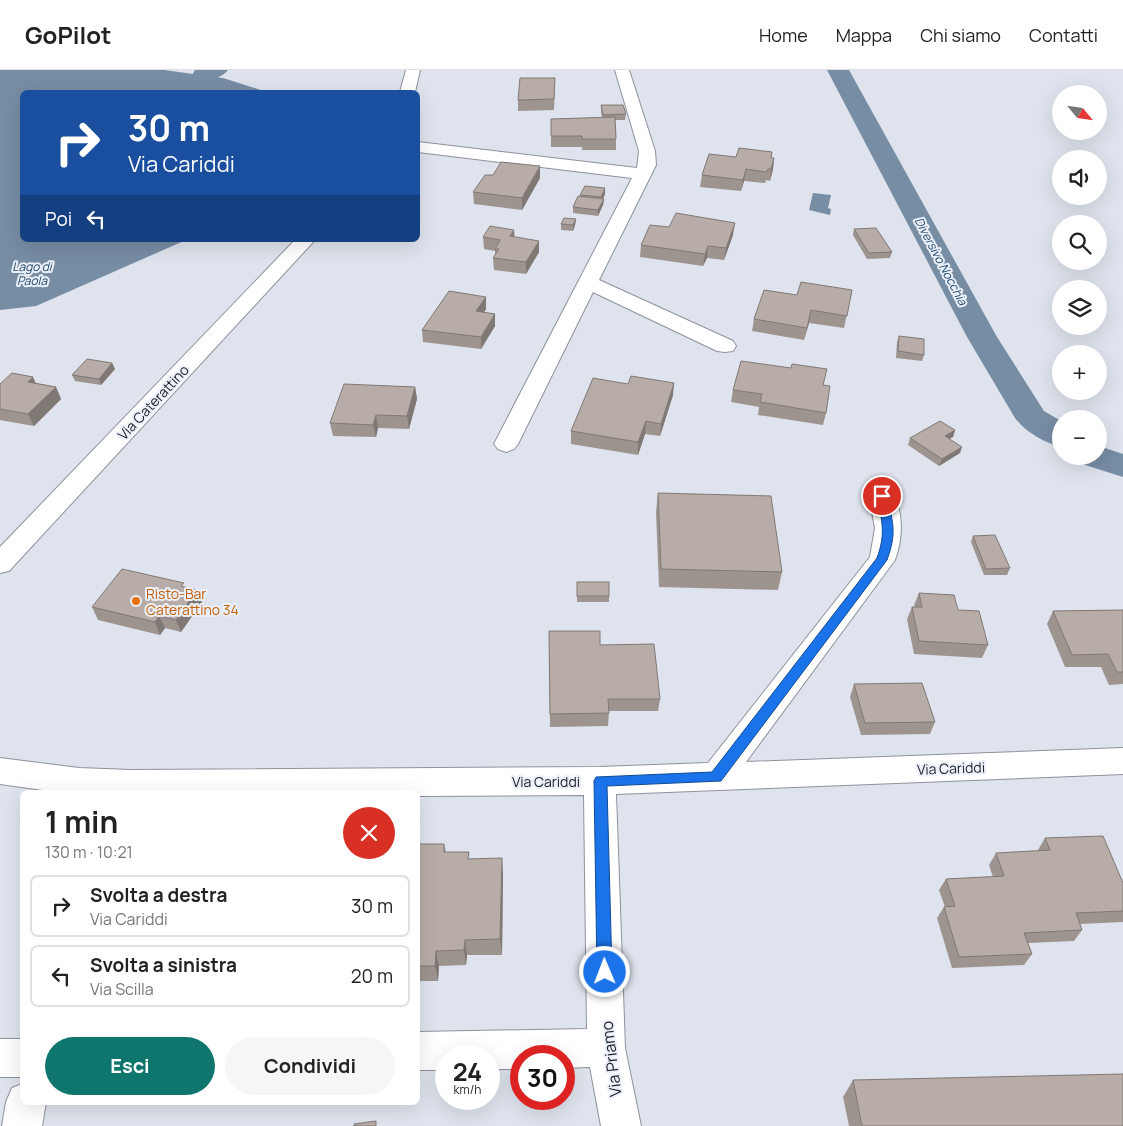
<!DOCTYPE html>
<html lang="it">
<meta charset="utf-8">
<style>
body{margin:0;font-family:Manrope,sans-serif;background:#f6f6f6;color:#222;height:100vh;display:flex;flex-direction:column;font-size:19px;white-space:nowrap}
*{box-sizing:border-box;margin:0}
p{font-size:16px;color:#767676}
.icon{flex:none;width:28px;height:28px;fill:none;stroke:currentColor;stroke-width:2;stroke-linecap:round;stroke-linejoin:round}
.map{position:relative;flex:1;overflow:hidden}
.drawer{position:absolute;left:20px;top:720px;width:400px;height:315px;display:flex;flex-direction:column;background:#fff;border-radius:8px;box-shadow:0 5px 20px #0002}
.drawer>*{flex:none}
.hud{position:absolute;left:20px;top:20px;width:400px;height:152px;border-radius:8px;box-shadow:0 5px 20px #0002;background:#1a4fa0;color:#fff;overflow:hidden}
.needle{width:32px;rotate:119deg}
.tools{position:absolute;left:1052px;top:15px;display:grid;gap:10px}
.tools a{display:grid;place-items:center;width:55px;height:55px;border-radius:50%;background:#fff;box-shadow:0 5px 20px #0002;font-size:25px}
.speed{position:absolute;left:435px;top:975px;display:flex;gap:10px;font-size:25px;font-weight:700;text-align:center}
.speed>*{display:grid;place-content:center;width:65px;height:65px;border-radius:50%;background:#fff;box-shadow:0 5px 20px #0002;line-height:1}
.speed small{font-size:12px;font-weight:400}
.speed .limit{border:8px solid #d22;background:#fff;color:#111}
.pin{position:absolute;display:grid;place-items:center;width:42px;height:42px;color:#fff;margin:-21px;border:2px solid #fff;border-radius:50%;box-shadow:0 1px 5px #0007}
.me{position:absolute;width:55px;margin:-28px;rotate:359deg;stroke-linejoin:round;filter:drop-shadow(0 0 4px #0008)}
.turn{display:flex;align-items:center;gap:18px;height:105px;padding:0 25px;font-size:22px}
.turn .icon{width:65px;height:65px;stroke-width:2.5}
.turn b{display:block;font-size:35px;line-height:42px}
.then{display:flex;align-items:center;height:48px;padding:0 25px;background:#0003;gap:10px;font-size:19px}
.round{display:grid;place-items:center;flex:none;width:52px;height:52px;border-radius:26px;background:#f6f6f6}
.summary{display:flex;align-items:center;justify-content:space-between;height:85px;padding:0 25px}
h1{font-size:30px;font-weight:700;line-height:38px}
.button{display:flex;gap:10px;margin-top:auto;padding:10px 25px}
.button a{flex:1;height:58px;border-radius:30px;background:#0f766e;color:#fff;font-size:20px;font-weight:700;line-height:58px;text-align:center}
.button a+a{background:#f6f6f6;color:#222}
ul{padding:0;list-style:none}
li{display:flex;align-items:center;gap:15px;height:62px;margin:0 10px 8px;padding:0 15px;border:2px solid #e0e0e0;border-radius:8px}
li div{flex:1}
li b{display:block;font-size:19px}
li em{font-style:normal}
header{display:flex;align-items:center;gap:30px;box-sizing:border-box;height:70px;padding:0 25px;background:#fff;border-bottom:1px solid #e0e0e0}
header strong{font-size:24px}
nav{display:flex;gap:28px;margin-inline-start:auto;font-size:18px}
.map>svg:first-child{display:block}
</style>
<header>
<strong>GoPilot</strong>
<nav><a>Home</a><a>Mappa</a><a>Chi siamo</a><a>Contatti</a></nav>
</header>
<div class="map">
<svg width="1123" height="1056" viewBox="0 0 1123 1056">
<rect width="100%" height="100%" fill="#dee3ed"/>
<g fill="#778da4">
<path d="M0 0H164L223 8 267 22H22V170H186L36 236 0 240Z"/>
<path d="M813 123 831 125 828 138 831 139 830 145 809 140Z"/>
</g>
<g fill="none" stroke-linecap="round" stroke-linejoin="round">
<g fill="#778da4" fill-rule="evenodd">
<path d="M195 0H228C221 9 206 12 195 10L192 5Z"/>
<path d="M827 0H849L997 267 1044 341 1061 351V377C1045 373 1025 362 1015 348L967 267Z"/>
<path d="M1099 376 1123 384V407L1082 394 1077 386H1099Z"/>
</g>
<g stroke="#8d929b" stroke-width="2">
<g id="street">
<path d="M615 0H629L655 81 656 95 599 210 733 271 736 276 733 281 725 282 717 281 593 222 518 374 514 379 506 382 498 379 494 374 632 108 418 82V72L637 98 639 81Z"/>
<path d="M882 418 891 420C904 441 903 468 895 490L746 692 1123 678V704L616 724 625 978 641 1056H601L590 997 564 998V986H521V999H489V986H446V1000H418V962L587 959 584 725 418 726V722H57L0 714V688L79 698 131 700 600 697 708 693 870 487 875 458 869 426 873 420Z"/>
<rect x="0" y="969" width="22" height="38"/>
<path d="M22 1014V1032H46L42 1056H2L6 1032 12 1018Z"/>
</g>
</g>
<g stroke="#8d929b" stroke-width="2">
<g id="secondary">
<path d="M406 0H420L415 22H400Z"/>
<path d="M295 170H315L9 501 0 503V477Z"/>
</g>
</g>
<use href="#street" fill="#fff" fill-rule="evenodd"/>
<use href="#secondary" fill="#fff" fill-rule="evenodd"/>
</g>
<g fill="#9d9490">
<path d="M555 8 554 40 518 41V30Z"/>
<path d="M601 35 626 44 625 50H615L616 69V80H582V77H551V49L602 48 601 41Z"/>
<path d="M772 82 771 88H774L773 99 770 111 766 110 765 113 744 111 741 121 700 117 702 105 736 87Z"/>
<path d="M540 108 522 140 474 134 473 122Z"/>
<path d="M605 124 603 129H604L603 135 598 146 573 143V137L580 126V125Z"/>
<path d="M576 149 575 155 573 161 561 160V154Z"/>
<path d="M854 159 892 182 890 188 867 189 853 165Z"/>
<path d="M733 165 724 190 707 188 703 196 640 187 641 175Z"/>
<path d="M483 167H515L539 182 526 204 494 200 493 188 495 185V181L484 179Z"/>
<path d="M852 220 844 258 809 253 804 270 752 261 754 249 797 225Z"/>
<path d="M486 227V239L484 242 495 256 481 279 423 272 422 260Z"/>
<path d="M899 266 924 285 922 291 896 288 897 272Z"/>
<path d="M112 293 115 299 101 315 75 311 72 305Z"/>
<path d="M36 313 56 317 61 329 34 356 0 350V314Z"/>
<path d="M823 315 826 343 823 355 758 345 759 337 731 332 733 320Z"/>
<path d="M415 317 417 329 409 359 378 358 376 367 333 366 330 353Z"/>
<path d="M673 325 660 366 645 364 638 385 571 374V361Z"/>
<path d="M955 360 953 367 949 369 960 383 939 396 908 375 910 368Z"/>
<path d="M658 423 782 502 778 520 659 517 656 442Z"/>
<path d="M973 466 1010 498 1007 505H984L971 472Z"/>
<path d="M577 512 609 526V532H577Z"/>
<path d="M185 517 202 532 181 562 165 558 160 565 98 550 92 537Z"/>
<path d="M919 523 958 540 988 575 982 588 914 584 907 549 912 537H915L914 535Z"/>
<path d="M1123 540V614L1109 615 1101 597H1065L1047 554 1053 541Z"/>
<path d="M549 561 600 575 660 629 658 641H609L608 656 550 657Z"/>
<path d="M854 614 935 652 930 664 861 665 850 627Z"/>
<path d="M1045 768 1123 813V852L1080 854 1082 860 1074 871 1028 873 1032 884 1024 895 952 898 937 848 944 837H945L939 820 946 809 993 807 989 795 996 783 1038 781V780Z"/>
<path d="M418 774H444L446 782 470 789 503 804 502 885H467L466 895 439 896 438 911H418Z"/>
<path d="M853 1010 1123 1056H849L843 1027Z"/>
</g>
<g fill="#807875">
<path d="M774 88 773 99 770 111 771 99Z"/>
<path d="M540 96V108L522 140V128Z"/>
<path d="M746 99 744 111 741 121 743 110Z"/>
<path d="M605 118V124L601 133V127Z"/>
<path d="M604 129 603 135 598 146V140Z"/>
<path d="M576 149 575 155 573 161V155Z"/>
<path d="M735 153 733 165 724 190 726 178Z"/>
<path d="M514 160 515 172 510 166Z"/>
<path d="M539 171V182L526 204V192Z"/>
<path d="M708 176 707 188 703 196 705 184Z"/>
<path d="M486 227V239L477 253 476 241Z"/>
<path d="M811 240 809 253 804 270 807 258Z"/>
<path d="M495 244V256L481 279V267Z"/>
<path d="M112 293 115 299 101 315 99 309Z"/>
<path d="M33 307 39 320 28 312Z"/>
<path d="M674 313 673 325 660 366 661 354Z"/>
<path d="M56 317 61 329 34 356 28 344Z"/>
<path d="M415 317 417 329 409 359 407 346Z"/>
<path d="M376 345 378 358 376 367 373 355Z"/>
<path d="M646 351 645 364 638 385V372Z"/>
<path d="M955 360 953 367 943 372 945 366Z"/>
<path d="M962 377 960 383 939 396 942 389Z"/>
<path d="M197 520 202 532 181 562 176 550Z"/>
<path d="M159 546 165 558 160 565 155 552Z"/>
<path d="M502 788 503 804 502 885 500 869Z"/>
<path d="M465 870 467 885 466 895 464 880Z"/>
<path d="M436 881 439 896 438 911 435 896Z"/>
</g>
<g fill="#b7aca7" stroke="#807875">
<path d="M520 8H555L554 29 518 30Z"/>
<path d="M601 35H623L626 44 603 45Z"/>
<path d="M615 47 616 69H582V66H551V49Z"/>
<path d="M739 78 772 82 771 88H774L771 99H768L766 102 746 99 743 110 702 105 709 84 736 87Z"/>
<path d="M501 92 540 96 522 128 473 122 485 105H493Z"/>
<path d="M585 116 605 118 601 127 580 125Z"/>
<path d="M578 126 604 129 598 140 573 137Z"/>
<path d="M676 143 735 153 726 178 708 176 705 184 641 175 650 155 669 157Z"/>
<path d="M564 148 576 149 573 155 561 154Z"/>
<path d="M490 156 514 160 510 166 539 171 526 192 493 188 499 179H495L500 170 483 167Z"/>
<path d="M876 158 892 182 869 183 854 159Z"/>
<path d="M801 212 852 220 847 246 811 240 807 258 754 249 764 220 797 225Z"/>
<path d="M449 221 486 227 476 241 495 244 481 267 422 260Z"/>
<path d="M899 266 924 269V285L898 281Z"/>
<path d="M87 289 112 293 99 309 72 305Z"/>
<path d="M741 291 791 298 792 294 827 299 823 315 830 316 826 343 760 332 762 324 733 320Z"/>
<path d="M12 303 33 307 28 312 56 317 28 344 0 339V314Z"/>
<path d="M631 306 674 313 661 354 646 351 638 372 571 361 593 308 628 314Z"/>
<path d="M344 314 415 317 407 346 376 345 373 355 330 353Z"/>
<path d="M940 351 955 360 945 366 962 377 942 389 910 368Z"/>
<path d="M658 423 771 426 782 502 661 499Z"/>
<path d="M995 465 1010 498 986 499 973 466Z"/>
<path d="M122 499 184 513 181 516 197 520 176 550 159 546 155 552 92 537Z"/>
<rect x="577" y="512" width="32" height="14"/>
<path d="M919 523 954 525 958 540 979 541 988 575 919 571 912 537H922Z"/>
<path d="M1123 540V602H1117L1108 584 1072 585 1053 541Z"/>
<path d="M549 561H600V575L654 574 660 629H608L609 643 550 644Z"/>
<path d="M922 613 935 652 865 653 854 614Z"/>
<path d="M1103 766 1123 813V841L1076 843 1082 860 1024 863 1032 884 959 887 944 837 955 836 946 809 1004 806 996 783 1050 780 1045 768Z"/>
<path d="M418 774H444V782H469L468 789 502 788 500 869 465 870 464 880 436 881 435 896H418Z"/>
<path d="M1123 1004V1056H862L853 1010Z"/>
<path d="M376 1051V1056H354V1054Z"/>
</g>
<path fill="#1a73e8" stroke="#114b97" d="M882 423 887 426C893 454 897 462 887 490L721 711 607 716 612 902 610 907 605 909 599 907 597 902 594 711 596 707 712 702 877 488C886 463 882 452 877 426Z"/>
<circle fill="#e8710a" stroke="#ebf0fa" stroke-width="2" cx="136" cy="531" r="5"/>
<g text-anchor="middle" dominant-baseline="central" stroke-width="4" stroke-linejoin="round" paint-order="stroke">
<g font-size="12" font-style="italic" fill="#24496c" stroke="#ebf0fa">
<text transform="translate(941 191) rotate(62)">Diversivo Nocchia</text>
<text x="32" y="196">Lago di<tspan x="32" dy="14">Paola</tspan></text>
</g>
<g font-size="14" fill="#212326" stroke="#ebf0fa">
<text transform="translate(153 332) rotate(-47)">Via Caterattino</text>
<text transform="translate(951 698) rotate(-2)">Via Cariddi</text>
<text x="546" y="711">Via Cariddi</text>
</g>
<g font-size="14" fill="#c56008" stroke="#ebf0fa" text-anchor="start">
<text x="146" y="523">Risto-Bar<tspan x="146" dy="16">Caterattino 34</tspan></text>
</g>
<g font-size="16" fill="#212326" stroke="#ebf0fa">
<text transform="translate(611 989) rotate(-97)">Via Priamo</text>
</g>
</g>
</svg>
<div class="tools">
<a><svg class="needle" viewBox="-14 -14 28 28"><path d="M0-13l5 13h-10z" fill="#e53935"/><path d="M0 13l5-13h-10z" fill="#767676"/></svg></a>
<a><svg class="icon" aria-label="sound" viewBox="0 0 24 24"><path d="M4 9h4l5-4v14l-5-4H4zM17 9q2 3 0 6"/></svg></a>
<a><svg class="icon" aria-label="search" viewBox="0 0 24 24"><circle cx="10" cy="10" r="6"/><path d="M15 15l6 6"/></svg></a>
<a><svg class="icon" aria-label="layers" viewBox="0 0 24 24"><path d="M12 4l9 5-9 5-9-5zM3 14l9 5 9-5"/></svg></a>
<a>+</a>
<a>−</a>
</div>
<div class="speed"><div>24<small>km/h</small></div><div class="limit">30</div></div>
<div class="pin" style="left:882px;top:426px;background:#d93025"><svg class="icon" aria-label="arrive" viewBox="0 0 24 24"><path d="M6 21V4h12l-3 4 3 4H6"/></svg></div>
<svg class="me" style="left:605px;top:902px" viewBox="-20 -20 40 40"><circle r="17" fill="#1a73e8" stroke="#fff" stroke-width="3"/><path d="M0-11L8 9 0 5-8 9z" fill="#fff"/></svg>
<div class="hud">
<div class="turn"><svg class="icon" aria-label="right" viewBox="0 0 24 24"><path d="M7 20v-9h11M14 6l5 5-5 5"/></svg><div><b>30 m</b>Via Cariddi</div></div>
<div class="then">Poi<svg class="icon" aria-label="left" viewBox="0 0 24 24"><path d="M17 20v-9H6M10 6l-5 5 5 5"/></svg></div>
</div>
<section class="drawer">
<div class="summary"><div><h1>1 min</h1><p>130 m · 10:21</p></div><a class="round" style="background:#d93025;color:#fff"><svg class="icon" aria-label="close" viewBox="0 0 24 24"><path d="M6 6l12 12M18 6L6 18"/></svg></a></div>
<ul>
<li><svg class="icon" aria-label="right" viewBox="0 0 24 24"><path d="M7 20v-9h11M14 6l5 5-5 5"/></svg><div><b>Svolta a destra</b><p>Via Cariddi</p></div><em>30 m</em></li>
<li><svg class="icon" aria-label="left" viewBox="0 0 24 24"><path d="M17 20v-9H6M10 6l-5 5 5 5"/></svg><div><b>Svolta a sinistra</b><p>Via Scilla</p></div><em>20 m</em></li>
</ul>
<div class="button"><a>Esci</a><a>Condividi</a></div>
</section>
</div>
